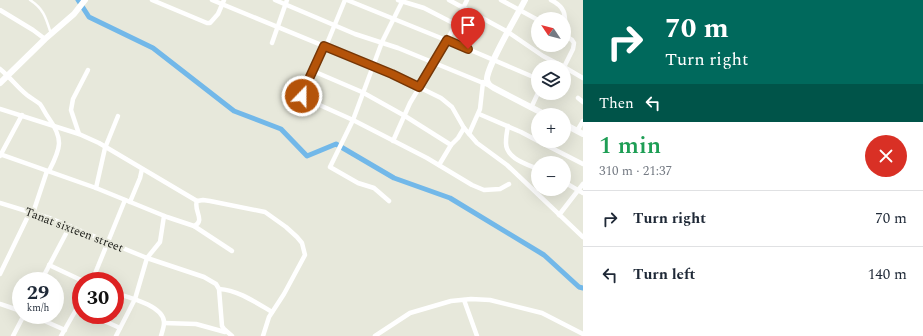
<!DOCTYPE html>
<meta charset="utf-8">
<style>
body{margin:0;font-family:Spectral,serif;background:#f2f2f3;color:#1f2937;height:100vh;display:flex;flex-direction:column;font-size:15px;white-space:nowrap}
*{box-sizing:border-box;margin:0}
p{font-size:13px;color:#747a83}
.icon{flex:none;width:22px;height:22px;fill:none;stroke:currentColor;stroke-width:2;stroke-linecap:round;stroke-linejoin:round}
.map{position:relative;flex:1;overflow:hidden}
.side{display:flex;flex-direction:column;background:#fff;width:340px}
.side>*{flex:none}
.top-card{background:#00695c;color:#fff;overflow:hidden}
.needle{width:26px;rotate:305deg}
.controls{position:absolute;left:531px;top:12px;display:grid;gap:8px}
.controls a{display:grid;place-items:center;width:40px;height:40px;border-radius:50%;background:#fff;box-shadow:0 4px 16px #0002;font-size:20px}
.speed{position:absolute;left:12px;top:272px;display:flex;gap:8px;font-size:20px;font-weight:700;text-align:center}
.speed>*{display:grid;place-content:center;width:52px;height:52px;border-radius:50%;background:#fff;box-shadow:0 4px 16px #0002;line-height:1}
.speed small{font-size:10px;font-weight:400}
.speed .limit{border:6px solid #d22;background:#fff;color:#111}
.pin{position:absolute;display:grid;place-items:center;width:34px;height:34px;color:#fff;margin:-41px -17px;border-radius:50% 50% 50% 0;rotate:-45deg;box-shadow:0 0 4px #0007}
.pin .icon{rotate:45deg}
.me{position:absolute;width:44px;margin:-22px;rotate:22deg;stroke-linejoin:round;filter:drop-shadow(0 0 3px #0008)}
.turn{display:flex;align-items:center;gap:14px;height:84px;padding:0 16px;font-size:18px}
.turn .icon{width:52px;height:52px;stroke-width:2.5}
.turn b{display:block;font-size:28px;line-height:34px}
.then{display:flex;align-items:center;height:38px;padding:0 16px;background:#0003;gap:8px;font-size:15px}
.round{display:grid;place-items:center;flex:none;width:42px;height:42px;border-radius:21px;background:#f2f2f3}
.overview{display:flex;align-items:center;justify-content:space-between;height:68px;padding:0 16px}
h1{font-size:24px;font-weight:600;line-height:30px;color:#1e9e55}
ul{padding:0;list-style:none}
li{display:flex;align-items:center;gap:12px;height:56px;padding:0 16px;border-top:1px solid #e0e1e3}
li div{flex:1}
li b{display:block;font-size:15px}
li em{font-style:normal}
main{display:flex;flex:1;min-height:0}
.map>svg:first-child{display:block}
</style>
<main>
<div class="map">
<svg width="583" height="336" viewBox="0 0 583 336">
<rect width="100%" height="100%" fill="#e7e8db"/>
<g fill="none" stroke-linecap="round" stroke-linejoin="round">
<path stroke="#72b8e9" stroke-width="5" d="M78 0 89 17 153 48 234 111 281 129 307 156 336 144 394 178 450 198 544 255 579 287 583 288"/>
<path stroke="#fff" stroke-width="2.5" d="M30 0C44 9 46 18 51 34"/>
<g stroke="#fff" stroke-width="4.5">
<path d="M152 0 207 23H210L218 14 224 0"/>
<path d="M212 0 392 74 441 98 452 107 464 128 477 143 507 165 583 237"/>
<path d="M275 0 355 34 398 48 488 85"/>
<path d="M347 0 468 49 538 79"/>
<path d="M398 0 424 8 455 24"/>
<path d="M449 0 508 32 543 56 564 67"/>
<path d="M501 0 538 20"/>
<path d="M551 0C569 9 564 18 566 36"/>
<path d="M0 10 33 30 45 39"/>
<path d="M272 43 287 0"/>
<path d="M324 46 303 92 302 96 304 98 353 120 427 158 472 185 484 190 500 189 509 184"/>
<path d="M326 46 345 0"/>
<path d="M564 67 573 49 574 43 572 40 564 35"/>
<path d="M564 67 583 78"/>
<path d="M0 69C10 77 17 87 27 95 31 98 36 101 40 104 43 108 45 113 48 117 64 139 61 148 49 171"/>
<path d="M313 71 362 92 405 116 451 145 458 138 464 128"/>
<path d="M578 98 583 102"/>
<path d="M531 108 538 93"/>
<path d="M0 109 79 134 99 143 197 201"/>
<path d="M479 114 521 132 538 141"/>
<path d="M508 126C507 131 506 137 506 142 505 158 526 164 538 169"/>
<path d="M577 131 583 121"/>
<path d="M79 134 71 110 73 99 88 70"/>
<path d="M469 134 480 109 483 82"/>
<path d="M393 141 410 103 447 41 467 0"/>
<path d="M538 141 583 164"/>
<path d="M0 154 96 188 167 217 194 226C206 221 193 210 197 201L203 200 210 201 265 212 286 227 297 237 302 243 305 255 284 294 269 317 263 336"/>
<path d="M0 156 22 115"/>
<path d="M439 165 451 145"/>
<path d="M564 182 583 193"/>
<path d="M96 188 105 148 118 116"/>
<path d="M389 201 374 188 358 183 330 167 353 120 382 42 403 0"/>
<path d="M130 202 140 178 142 169"/>
<path d="M0 203 52 219 147 258 204 277 216 284 219 289 222 326 224 329 232 336"/>
<path d="M33 213 47 171"/>
<path d="M559 215 583 184"/>
<path d="M194 226 232 251"/>
<path d="M49 265 83 281"/>
<path d="M0 274 30 212"/>
<path d="M41 281 70 226"/>
<path d="M92 281 125 200"/>
<path d="M219 289C238 290 255 302 272 312"/>
<path d="M115 293C128 297 165 306 164 323 164 327 162 332 161 336"/>
<path d="M464 300 477 336"/>
<path d="M0 304 21 311"/>
<path d="M31 315 65 330"/>
<path d="M91 315 120 328"/>
<path d="M164 323 196 324 225 332"/>
<path d="M13 336 24 315"/>
<path d="M61 336 81 301"/>
<path d="M116 336 135 299 147 258 160 242 164 216"/>
<path d="M375 336 410 313 451 301 471 299 490 300 542 313 583 334"/>
</g>
<g stroke="#fff" stroke-width="6">
<path d="M525 0C518 14 487 66 487 79 487 84 490 86 494 88L546 115"/>
<path d="M0 83 45 39 74 14 85 0"/>
<path d="M564 124 583 134"/>
</g>
</g>
<g fill="none" stroke-linecap="round" stroke-linejoin="round">
<g stroke="#753606" stroke-width="10">
<path id="route" d="M302 96 303 92 324 46 392 74 419 87 447 40 468 49"/>
</g>
<use href="#route" stroke="#b45309" stroke-width="7"/>
</g>
<g text-anchor="middle" dominant-baseline="central" stroke-width="4" stroke-linejoin="round" paint-order="stroke">
<g font-size="12" fill="#1d1e19" stroke="#e7e8db">
<text transform="translate(74 230) rotate(21)">Tanat sixteen street</text>
</g>
</g>
</svg>
<div class="controls">
<a><svg class="needle" viewBox="-14 -14 28 28"><path d="M0-13l5 13h-10z" fill="#e53935"/><path d="M0 13l5-13h-10z" fill="#747a83"/></svg></a>
<a><svg class="icon" aria-label="layers" viewBox="0 0 24 24"><path d="M12 4l9 5-9 5-9-5zM3 14l9 5 9-5"/></svg></a>
<a>+</a>
<a>−</a>
</div>
<div class="speed"><div>29<small>km/h</small></div><div class="limit">30</div></div>
<div class="pin" style="left:468px;top:49px;background:#d93025"><svg class="icon" aria-label="arrive" viewBox="0 0 24 24"><path d="M6 21V4h12l-3 4 3 4H6"/></svg></div>
<svg class="me" style="left:302px;top:96px" viewBox="-20 -20 40 40"><circle r="17" fill="#b45309" stroke="#fff" stroke-width="3"/><path d="M0-11L8 9 0 5-8 9z" fill="#fff"/></svg>
</div>
<section class="side">
<div class="top-card">
<div class="turn"><svg class="icon" aria-label="right" viewBox="0 0 24 24"><path d="M7 20v-9h11M14 6l5 5-5 5"/></svg><div><b>70 m</b>Turn right</div></div>
<div class="then">Then<svg class="icon" aria-label="left" viewBox="0 0 24 24"><path d="M17 20v-9H6M10 6l-5 5 5 5"/></svg></div>
</div>
<div class="overview"><div><h1>1 min</h1><p>310 m · 21:37</p></div><a class="round" style="background:#d93025;color:#fff"><svg class="icon" aria-label="close" viewBox="0 0 24 24"><path d="M6 6l12 12M18 6L6 18"/></svg></a></div>
<ul>
<li><svg class="icon" aria-label="right" viewBox="0 0 24 24"><path d="M7 20v-9h11M14 6l5 5-5 5"/></svg><div><b>Turn right</b></div><em>70 m</em></li>
<li><svg class="icon" aria-label="left" viewBox="0 0 24 24"><path d="M17 20v-9H6M10 6l-5 5 5 5"/></svg><div><b>Turn left</b></div><em>140 m</em></li>
</ul>
</section>
</main>
